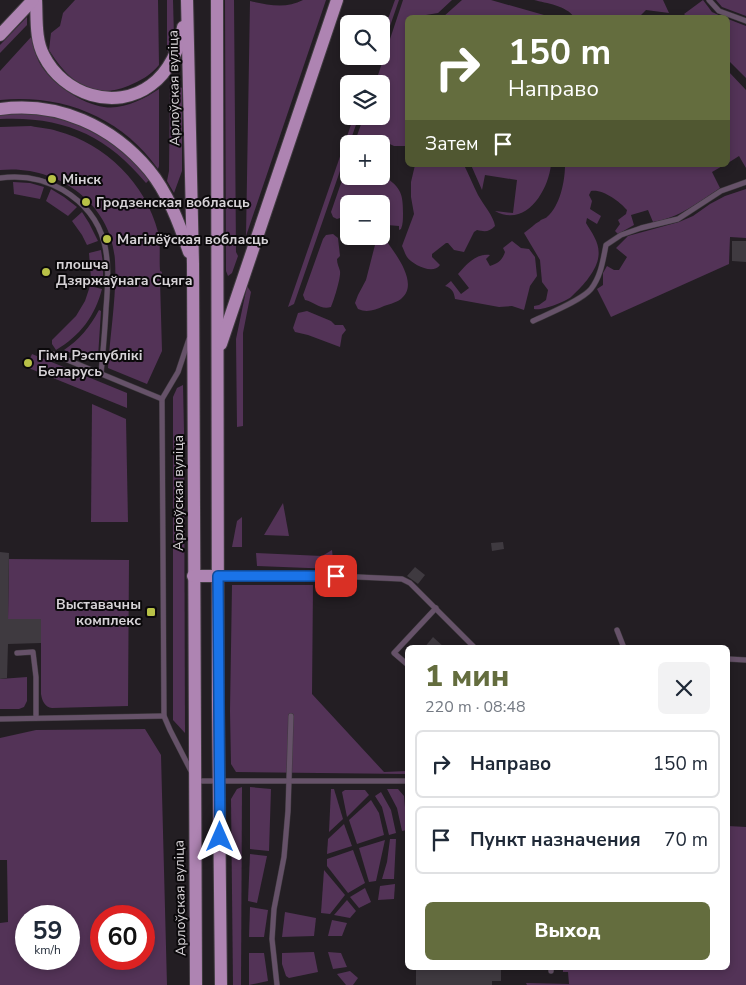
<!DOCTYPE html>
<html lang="ru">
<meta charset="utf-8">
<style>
body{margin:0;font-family:"Nunito Sans",sans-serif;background:#f2f2f3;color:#1f2937;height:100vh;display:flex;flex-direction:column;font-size:19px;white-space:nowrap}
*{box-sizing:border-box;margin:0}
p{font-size:16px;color:#747a83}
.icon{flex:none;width:28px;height:28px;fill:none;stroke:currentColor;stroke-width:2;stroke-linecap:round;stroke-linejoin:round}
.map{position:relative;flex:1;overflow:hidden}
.details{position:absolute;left:405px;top:645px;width:325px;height:325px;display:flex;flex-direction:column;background:#fff;border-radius:8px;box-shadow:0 2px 8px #0003}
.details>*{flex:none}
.guide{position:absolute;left:405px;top:15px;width:325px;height:152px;border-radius:8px;box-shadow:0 2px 8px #0003;background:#646d3e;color:#fff;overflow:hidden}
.fabs{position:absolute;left:340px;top:15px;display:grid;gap:10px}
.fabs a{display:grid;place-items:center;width:50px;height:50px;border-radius:8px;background:#fff;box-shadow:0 2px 8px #0003;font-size:25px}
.speed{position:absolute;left:15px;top:905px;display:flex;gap:10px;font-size:25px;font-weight:700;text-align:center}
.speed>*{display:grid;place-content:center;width:65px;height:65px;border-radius:50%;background:#fff;box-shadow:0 2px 8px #0003;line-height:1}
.speed small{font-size:12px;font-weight:400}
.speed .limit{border:8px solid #d22;background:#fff;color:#111}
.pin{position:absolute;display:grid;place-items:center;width:42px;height:42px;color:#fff;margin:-21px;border-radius:10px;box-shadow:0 2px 8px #0006}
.me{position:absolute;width:55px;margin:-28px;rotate:0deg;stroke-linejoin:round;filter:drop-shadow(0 0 4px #0008)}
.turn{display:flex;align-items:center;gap:18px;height:105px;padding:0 20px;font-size:22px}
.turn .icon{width:65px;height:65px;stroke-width:2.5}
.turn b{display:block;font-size:35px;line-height:42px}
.then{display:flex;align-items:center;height:48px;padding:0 20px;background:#0003;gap:10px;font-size:19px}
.round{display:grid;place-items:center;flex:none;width:52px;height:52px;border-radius:8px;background:#f2f2f3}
.overview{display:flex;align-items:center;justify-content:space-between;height:85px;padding:0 20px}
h1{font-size:30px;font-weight:800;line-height:38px;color:#646d3e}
.button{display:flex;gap:10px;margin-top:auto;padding:10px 20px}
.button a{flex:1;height:58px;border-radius:8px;background:#646d3e;color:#fff;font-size:20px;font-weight:800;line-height:58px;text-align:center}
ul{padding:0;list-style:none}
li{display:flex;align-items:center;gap:15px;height:68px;margin:0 10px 8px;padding:0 10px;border:2px solid #e0e1e3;border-radius:8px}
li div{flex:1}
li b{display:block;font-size:19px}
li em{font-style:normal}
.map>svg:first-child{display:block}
</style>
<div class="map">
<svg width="746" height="985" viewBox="0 0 746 985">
<rect width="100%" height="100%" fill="#231e23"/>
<g fill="#533357" fill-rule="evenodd">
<path d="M75 0H158L159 65C151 75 140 81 128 86 91 101 68 80 49 50L51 33 60 26 63 13Z"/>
<path d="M167 0H173L174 38 167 52Z"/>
<path d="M225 0H234L236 252 238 256 232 273 228 276 226 271Z"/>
<path d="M303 0H326L246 236 250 1C268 5 286 9 303 0Z"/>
<path d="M395 0H399L381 52V38Z"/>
<path d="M403 0H452L438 13 426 15 423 17 408 18 407 146H394L379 139 377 144H354L364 116H381V84H375Z"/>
<path d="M462 0H491L551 17H443Z"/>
<path d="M534 0H663L669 13 646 10 639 17H574C567 6 546 3 534 0Z"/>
<path d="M703 0 712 12 723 17H687L684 14Z"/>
<path d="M716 0H746V16L722 7Z"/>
<path d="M27 17V25L0 53V45Z"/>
<path d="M728 19 746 26V78L728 60Z"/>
<path d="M32 36C33 45 35 53 39 62 50 83 82 104 104 107 123 110 144 99 159 89V166L158 169C121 117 63 94 0 100V71Z"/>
<path d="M728 71 746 90V168L739 156 728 163Z"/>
<path d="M170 80 182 88V171L174 193 167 181 169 171Z"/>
<path d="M15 113 41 115 69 120 113 143 131 159 149 180 146 183C106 135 63 116 0 119V115Z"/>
<path d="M354 116H359L294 304 288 307Z"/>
<path d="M31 126C40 128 49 128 57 131 106 144 146 184 158 232 161 244 159 258 160 271L162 272 160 280 162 351 147 384 108 368C110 334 117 294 115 261 112 202 55 164 0 170V127Z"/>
<path d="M349 160V176H381V174C400 187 403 191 403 213 403 219 403 224 401 229L399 230V226L387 225 381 220V204H349V215L337 219 333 217 331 212Z"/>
<path d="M415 165H464C469 175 473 185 478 195 483 204 494 217 495 226 489 232 485 232 477 230L474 232 464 252 454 250 448 243H446L432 254V257L440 265C433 275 413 265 407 257 405 254 404 250 402 246L414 214 411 197V182Z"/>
<path d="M471 165H551C548 191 526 228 495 211L513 213 517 180 485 175 482 190Z"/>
<path d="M565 165H724L712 172 720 188C699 202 679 218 653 222L648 210 631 215 634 225 618 234 615 231 620 224 618 220 626 214 627 210C619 201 603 189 591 191L589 195 592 201 590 209 601 216 597 224 587 218 586 223C593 235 601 244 598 259 595 273 581 288 571 297 565 302 542 311 534 309V306L539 305 546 300 548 290 542 282 540 260 524 233C530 229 534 224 540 221 540 220 546 218 547 217 560 206 565 181 565 165Z"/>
<path d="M13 182 30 183 44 187 40 199 14 194Z"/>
<path d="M51 189 64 197 77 207 68 216 46 201Z"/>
<path d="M746 189V238L730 237 729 264 611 317 597 289 603 285V273L607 266 614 270H619L627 257 616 248 628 236 679 222 693 216 710 204 725 196Z"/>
<path d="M82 212 89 223 98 241 87 245 82 235 72 221Z"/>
<path d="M333 234 338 238 340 256 337 259C337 264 339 267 340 271 341 278 334 300 331 307 320 310 315 302 305 300L303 295 323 239 326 235Z"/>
<path d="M379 237 385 239C395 253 419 283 402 298 398 302 390 304 384 306 375 310 367 313 358 309L355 303 358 295 366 280 376 241Z"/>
<path d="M512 241 521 248 529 249 535 257 537 276 530 286 524 310 512 306 499 307 455 299C454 292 452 288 445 286L451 281 461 294 469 288 458 274C467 264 476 253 490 255L486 259 490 266C498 263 502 261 505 252L503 248Z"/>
<path d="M101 250 103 263V279L91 278 89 253Z"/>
<path d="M90 286 102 289C95 316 80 336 56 350L52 344V340L76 316 85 301Z"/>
<path d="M247 286 251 292 243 333V426L237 427 236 339Z"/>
<path d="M99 310 101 311 98 357 94 360 90 361 64 350C79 340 90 327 99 310Z"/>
<path d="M307 311 331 321 335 325H343L346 330 342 335 340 347 308 335 295 332 293 328 298 313Z"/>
<path d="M32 354 127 393V408L26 367Z"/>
<path d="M183 385 184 432 185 733 173 720V397L177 388Z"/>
<path d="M92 404 126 419 128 522H91Z"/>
<path d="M283 503 289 536 264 535Z"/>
<path d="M242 517V547H232L237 521Z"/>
<path d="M332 550 334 569 257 566 256 553 322 556Z"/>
<path d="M9 559 129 560 128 706 52 708C45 707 42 701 41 694V619H8Z"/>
<path d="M232 585H313L312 694 384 772 407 771V774L236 772 231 764 230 711Z"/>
<path d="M27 677V701L24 707 19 709H0V679Z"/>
<path d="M145 729 161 755 167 985H0V923L8 922 7 860H0V738L36 730ZM26 916H69V959H26ZM101 916H144V959H101Z"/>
<path d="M242 787 241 985H233L231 799 237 789Z"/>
<path d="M250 787 271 789 269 851 250 849Z"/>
<path d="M331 789H334L343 819 329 832Z"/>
<path d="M387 789H398L404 796 407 830 402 831 397 808Z"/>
<path d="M345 790H365L369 795 347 817 342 792Z"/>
<path d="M381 792 391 810 396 833 389 835 382 807 375 796Z"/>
<path d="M371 800 379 813 384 835 357 844 349 820Z"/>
<path d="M344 824 352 846 327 854 328 839Z"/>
<path d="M728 826 746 827V985H527L526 983 569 984 568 972H563V968H728Z"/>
<path d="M390 839H396L394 879H382L387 862Z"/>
<path d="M385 840 376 881 369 882 359 848Z"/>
<path d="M353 850 365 883 348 893 327 866V859Z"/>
<path d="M250 854 267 856 257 903 248 901Z"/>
<path d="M324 870 345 895 330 914 321 913Z"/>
<path d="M395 884 394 899 378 900 380 886Z"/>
<path d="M365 888 371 902 359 908 350 897Z"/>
<path d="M347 900 356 911 350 918 334 915Z"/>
<path d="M250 907 268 910 264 937H249Z"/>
<path d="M285 912 316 918 314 936 282 937Z"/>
<path d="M332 920 347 923 342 936H328Z"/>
<path d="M314 952 318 972 289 978 286 976 282 964V953Z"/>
<path d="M328 952 341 953 347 967 333 969Z"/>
<path d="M249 953H264L268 981 249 985Z"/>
<path d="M350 971 358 978 353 985H346L337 974Z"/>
</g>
<g fill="#3f3a40">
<path d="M732 241H746V262L732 261Z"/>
<path d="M503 542 504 549 492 551 491 543Z"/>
<path d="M0 552 9 553 8 619H41V643L8 644 7 678 0 679Z"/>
<path d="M415 567 425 575 418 584 407 576Z"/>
<path d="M433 637 445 648H424Z"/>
<path d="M416 968H501V981H492V985H416Z"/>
</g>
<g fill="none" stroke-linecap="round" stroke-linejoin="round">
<g stroke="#403b40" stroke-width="6">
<g id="lane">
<path d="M709 0 719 11 746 21"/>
<path d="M0 178C22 175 44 179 63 190 111 219 110 260 106 309 105 330 103 352 101 374"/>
<path d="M533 321C547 314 581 301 591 289 601 276 603 260 606 245L621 235 641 228 678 219 721 191 746 182"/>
<path d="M189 339 178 372 162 399 164 716 170 730 191 771"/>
<path d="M53 354 162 399"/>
<path d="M219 576H336L402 579 410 583 475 648"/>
<path d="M617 630 624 648"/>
<path d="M17 653 33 652 36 677V718"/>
<path d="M728 659 746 660"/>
<path d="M408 665 394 653 436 608"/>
<path d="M0 719 164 716"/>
<path d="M195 781H408"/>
<path d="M551 971V968"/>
<path d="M277 985 272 939 274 909 284 857 288 811 291 716"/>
</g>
</g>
<g stroke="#403b40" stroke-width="14">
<g id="primary">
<path d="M36 0C37 18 35 40 44 56 63 94 115 112 151 85 169 72 180 48 183 27"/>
<path d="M187 0 193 264 196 985"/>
<path d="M217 0 218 701 221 985"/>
<path d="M0 35 33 0"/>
<path d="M0 109C58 101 112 126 149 170 168 193 179 223 189 252"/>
<path d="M221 344 337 0"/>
<path d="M193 576H218"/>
</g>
</g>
<use href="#lane" stroke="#665269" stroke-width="5"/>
<use href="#primary" stroke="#ae84b2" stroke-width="12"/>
</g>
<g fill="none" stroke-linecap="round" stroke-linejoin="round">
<g stroke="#114b97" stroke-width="12">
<path id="route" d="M220 837 218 576H336"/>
</g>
<use href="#route" stroke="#1a73e8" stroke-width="9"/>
</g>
<g fill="#b8c147" stroke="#0b090b" stroke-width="2">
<circle cx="52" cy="179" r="5"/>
<circle cx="86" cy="202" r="5"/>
<circle cx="107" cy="239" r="5"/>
<circle cx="46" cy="272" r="5"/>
<circle cx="28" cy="363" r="5"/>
<rect x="146" y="607" width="10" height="10" rx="2.5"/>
</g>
<g text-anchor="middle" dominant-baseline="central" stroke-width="4" stroke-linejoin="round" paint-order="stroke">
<g font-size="14" fill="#d7d3d7" stroke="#0b090b">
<text transform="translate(174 88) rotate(-91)">Арлоўская вуліца</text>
<text transform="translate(178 493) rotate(-90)">Арлоўская вуліца</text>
<text transform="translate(180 898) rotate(-91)">Арлоўская вуліца</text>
</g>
<g font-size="14" font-weight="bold" fill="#d7d3d7" stroke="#0b090b" text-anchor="start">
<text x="62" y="179">Мінск</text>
<text x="96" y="202">Гродзенская вобласць</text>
<text x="117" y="239">Магілёўская вобласць</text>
<text x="56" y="264">плошча<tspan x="56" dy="16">Дзяржаўнага Сцяга</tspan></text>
<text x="38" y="355">Гімн Рэспублікі<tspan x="38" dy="16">Беларусь</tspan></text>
<text x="141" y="604" text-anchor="end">Выставачны<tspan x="141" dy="16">комплекс</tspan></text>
</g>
</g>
</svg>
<div class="fabs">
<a><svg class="icon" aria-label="search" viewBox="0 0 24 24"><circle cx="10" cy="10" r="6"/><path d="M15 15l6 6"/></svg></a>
<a><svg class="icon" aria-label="layers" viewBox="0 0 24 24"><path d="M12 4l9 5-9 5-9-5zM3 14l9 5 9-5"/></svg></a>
<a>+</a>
<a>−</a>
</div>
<div class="speed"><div>59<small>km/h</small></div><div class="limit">60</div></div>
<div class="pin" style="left:336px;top:576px;background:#d93025"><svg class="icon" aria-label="arrive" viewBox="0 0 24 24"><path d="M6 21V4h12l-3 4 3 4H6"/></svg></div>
<svg class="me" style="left:220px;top:837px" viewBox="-20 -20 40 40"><path d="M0-17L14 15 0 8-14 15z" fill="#1a73e8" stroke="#fff" stroke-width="4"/></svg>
<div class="guide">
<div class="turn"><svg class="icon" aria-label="right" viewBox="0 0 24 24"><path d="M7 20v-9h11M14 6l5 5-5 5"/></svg><div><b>150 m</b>Направо</div></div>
<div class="then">Затем<svg class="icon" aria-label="arrive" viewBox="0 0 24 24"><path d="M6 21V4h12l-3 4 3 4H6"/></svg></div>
</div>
<section class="details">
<div class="overview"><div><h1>1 мин</h1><p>220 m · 08:48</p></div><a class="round"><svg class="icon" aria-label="close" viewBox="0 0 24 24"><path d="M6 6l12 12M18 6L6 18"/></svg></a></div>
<ul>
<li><svg class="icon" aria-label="right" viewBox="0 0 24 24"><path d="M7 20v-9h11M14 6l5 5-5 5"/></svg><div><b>Направо</b></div><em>150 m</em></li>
<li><svg class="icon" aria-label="arrive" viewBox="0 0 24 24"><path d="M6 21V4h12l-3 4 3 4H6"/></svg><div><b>Пункт назначения</b></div><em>70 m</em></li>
</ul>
<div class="button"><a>Выход</a></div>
</section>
</div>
